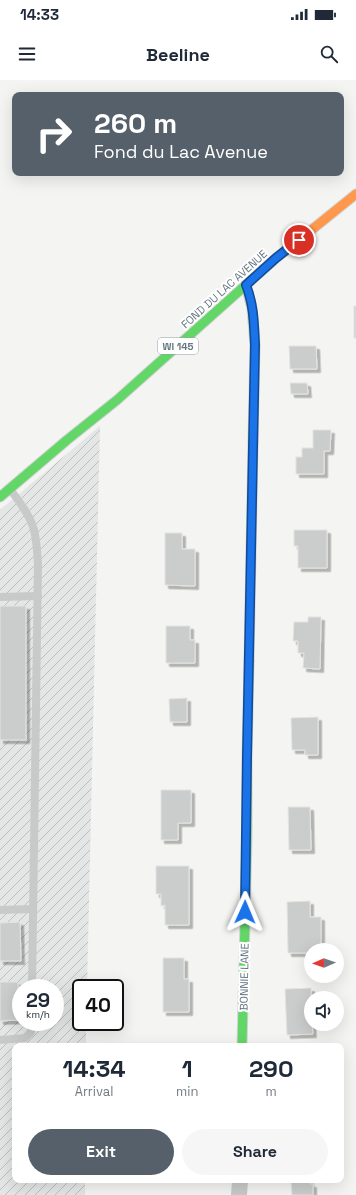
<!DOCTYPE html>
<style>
body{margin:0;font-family:"Space Grotesk",sans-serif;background:#f6f6f7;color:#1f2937;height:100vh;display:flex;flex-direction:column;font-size:15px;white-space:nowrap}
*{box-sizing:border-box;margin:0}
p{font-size:13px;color:#747a83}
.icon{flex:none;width:22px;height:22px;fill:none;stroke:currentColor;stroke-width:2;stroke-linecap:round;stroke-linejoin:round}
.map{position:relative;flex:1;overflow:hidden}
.panel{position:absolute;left:12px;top:963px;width:332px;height:140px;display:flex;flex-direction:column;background:#fff;border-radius:8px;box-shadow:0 4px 16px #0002}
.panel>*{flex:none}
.banner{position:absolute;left:12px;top:12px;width:332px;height:84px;border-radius:8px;box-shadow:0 4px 16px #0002;background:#55606b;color:#fff;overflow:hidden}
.needle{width:26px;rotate:268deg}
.fabs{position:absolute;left:304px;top:863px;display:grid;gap:8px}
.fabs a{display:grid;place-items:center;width:40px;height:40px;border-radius:50%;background:#fff;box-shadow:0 4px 16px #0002;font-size:20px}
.speed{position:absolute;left:12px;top:899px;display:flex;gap:8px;font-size:20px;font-weight:700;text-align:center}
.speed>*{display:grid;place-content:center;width:52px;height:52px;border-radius:50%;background:#fff;box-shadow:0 4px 16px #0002;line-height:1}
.speed small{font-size:10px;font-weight:400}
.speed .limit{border:2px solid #111;border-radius:6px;background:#fff;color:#111}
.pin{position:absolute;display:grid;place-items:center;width:34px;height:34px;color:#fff;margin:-17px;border:2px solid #fff;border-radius:50%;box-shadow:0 1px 4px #0007}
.me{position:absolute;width:44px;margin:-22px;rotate:1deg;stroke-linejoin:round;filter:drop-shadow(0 0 3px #0008)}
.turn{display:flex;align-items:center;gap:14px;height:84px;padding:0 16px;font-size:18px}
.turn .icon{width:52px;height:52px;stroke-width:2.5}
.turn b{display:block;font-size:28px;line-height:34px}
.eta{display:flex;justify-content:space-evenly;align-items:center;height:68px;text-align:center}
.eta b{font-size:24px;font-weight:700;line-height:28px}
.cta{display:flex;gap:8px;margin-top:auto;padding:8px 16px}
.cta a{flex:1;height:46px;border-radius:24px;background:#55606b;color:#fff;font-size:16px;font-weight:700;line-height:46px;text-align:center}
.cta a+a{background:#f6f6f7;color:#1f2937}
.status{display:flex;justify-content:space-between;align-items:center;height:28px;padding:0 20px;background:#fff;direction:ltr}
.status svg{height:11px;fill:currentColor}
header{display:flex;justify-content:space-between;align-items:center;height:52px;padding:0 16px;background:#fff;font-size:18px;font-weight:700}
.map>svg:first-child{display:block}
</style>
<div class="status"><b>14:33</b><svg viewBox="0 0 49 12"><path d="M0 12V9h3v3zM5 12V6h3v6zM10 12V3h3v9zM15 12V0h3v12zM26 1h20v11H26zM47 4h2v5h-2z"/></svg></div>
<header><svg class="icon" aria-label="menu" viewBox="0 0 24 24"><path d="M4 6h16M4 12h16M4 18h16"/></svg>Beeline<svg class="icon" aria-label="search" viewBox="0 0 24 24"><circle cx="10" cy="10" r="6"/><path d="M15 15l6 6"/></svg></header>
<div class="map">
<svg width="356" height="1115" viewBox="0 0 356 1115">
<defs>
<pattern id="industrial-furrows" width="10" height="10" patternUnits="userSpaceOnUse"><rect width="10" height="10" fill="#e4e5e5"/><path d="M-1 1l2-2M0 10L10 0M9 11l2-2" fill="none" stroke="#bcbebf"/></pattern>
<filter id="shadow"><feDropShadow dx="3.5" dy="3.5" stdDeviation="0" flood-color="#0004"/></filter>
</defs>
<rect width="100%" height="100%" fill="#f4f4f3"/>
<path fill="url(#industrial-furrows)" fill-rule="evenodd" d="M100 346 87 908H81V942H86V966H15V1100H85V1115H0V430ZM21 908H55V942H21Z"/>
<g fill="#cbcdcd" stroke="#e3e3e2" filter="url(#shadow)">
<rect x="354" y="226" width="2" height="32"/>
<path d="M289 266H316L317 289H290Z"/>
<path d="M290 303H307L308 314H291Z"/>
<path d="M313 350H331L330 371H324V394H296V377H302V368H313Z"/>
<path d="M294 450H327V488H298V466H294Z"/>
<path d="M165 453H182V469H195V506L165 505Z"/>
<rect x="0" y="526" width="26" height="134"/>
<path d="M308 537H321L320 589 303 588 304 573H298V561H293L294 542H308Z"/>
<path d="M166 546H190V560H195V583H166Z"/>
<path d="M187 618V642H170L169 619Z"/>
<path d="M318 637V675H305V670H292L291 638Z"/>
<path d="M161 710H191V743H178V760H161Z"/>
<path d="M288 727H310L311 770H289Z"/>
<path d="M156 786H189V845H165V825L161 826V814H156Z"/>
<path d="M310 821V837H321V870H311V873H288L287 822Z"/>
<path d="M20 842 21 881H0V843Z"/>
<path d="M163 878H184V899H189V932H163Z"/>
<path d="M0 902H18L19 940 0 941Z"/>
<path d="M311 908V944H312L313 954 287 955 285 909Z"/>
<path d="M291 1100H310V1104H313V1115H292Z"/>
</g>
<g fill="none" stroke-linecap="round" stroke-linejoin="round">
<g stroke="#d0d1d2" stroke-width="11">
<g id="fast">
<path d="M246 205 252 228 255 265 253 362"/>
<path d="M0 417 67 360 117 320 276 178 299 160"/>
<path d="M242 966 247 757V677L249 581"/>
</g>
</g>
<g stroke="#d0d1d2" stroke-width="11">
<g id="slow">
<path d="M299 160 356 114"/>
<path d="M249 581 253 362"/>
</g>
</g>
<g stroke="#c8caca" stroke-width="8">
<path d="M10 409C18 420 27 431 32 444 37 456 37 471 38 484L32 908"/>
<path d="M0 517 38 516"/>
<path d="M0 830 33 829"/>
<path d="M0 960 25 958 31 952V942"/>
</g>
<path stroke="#c8caca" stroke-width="16" d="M239 1115 240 1100"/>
<use href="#fast" stroke="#63d668" stroke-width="9"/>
<use href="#slow" stroke="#ff974d" stroke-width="9"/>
</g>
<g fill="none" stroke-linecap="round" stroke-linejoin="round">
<g stroke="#114b97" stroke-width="10">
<path id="route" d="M245 832 247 677 255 265C254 245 254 225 246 205L276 178 299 160"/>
</g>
<use href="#route" stroke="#1a73e8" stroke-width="7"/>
</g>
<g text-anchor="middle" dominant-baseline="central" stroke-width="4" stroke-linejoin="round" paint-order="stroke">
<rect fill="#fff" stroke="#93a0a8" stroke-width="1" x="158" y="258" width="40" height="16" rx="3"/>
<g font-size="10" font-weight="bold" fill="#657782">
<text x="178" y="266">WI 145</text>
</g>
<g font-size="11" fill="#657782" stroke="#fff">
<text transform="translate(224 209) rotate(-42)">FOND DU LAC AVENUE</text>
<text transform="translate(244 897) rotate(-89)">BONNIE LANE</text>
</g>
</g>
</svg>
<div class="fabs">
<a><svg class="needle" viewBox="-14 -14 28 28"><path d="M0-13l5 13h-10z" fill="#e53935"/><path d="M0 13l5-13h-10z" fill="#747a83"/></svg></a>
<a><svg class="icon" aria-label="sound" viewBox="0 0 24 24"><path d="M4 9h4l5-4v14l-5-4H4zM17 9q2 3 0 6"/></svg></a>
</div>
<div class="speed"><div>29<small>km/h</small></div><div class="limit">40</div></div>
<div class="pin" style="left:299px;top:160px;background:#d93025"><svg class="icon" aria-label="arrive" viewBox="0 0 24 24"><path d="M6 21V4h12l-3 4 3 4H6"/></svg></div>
<svg class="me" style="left:245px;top:832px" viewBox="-20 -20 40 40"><path d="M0-17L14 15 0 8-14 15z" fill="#1a73e8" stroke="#fff" stroke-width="4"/></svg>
<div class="banner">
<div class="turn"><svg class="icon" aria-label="right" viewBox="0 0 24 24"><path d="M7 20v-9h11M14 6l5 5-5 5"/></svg><div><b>260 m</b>Fond du Lac Avenue</div></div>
</div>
<section class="panel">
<div class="eta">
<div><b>14:34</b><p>Arrival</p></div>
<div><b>1</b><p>min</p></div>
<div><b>290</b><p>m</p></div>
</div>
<div class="cta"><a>Exit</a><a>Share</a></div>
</section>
</div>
